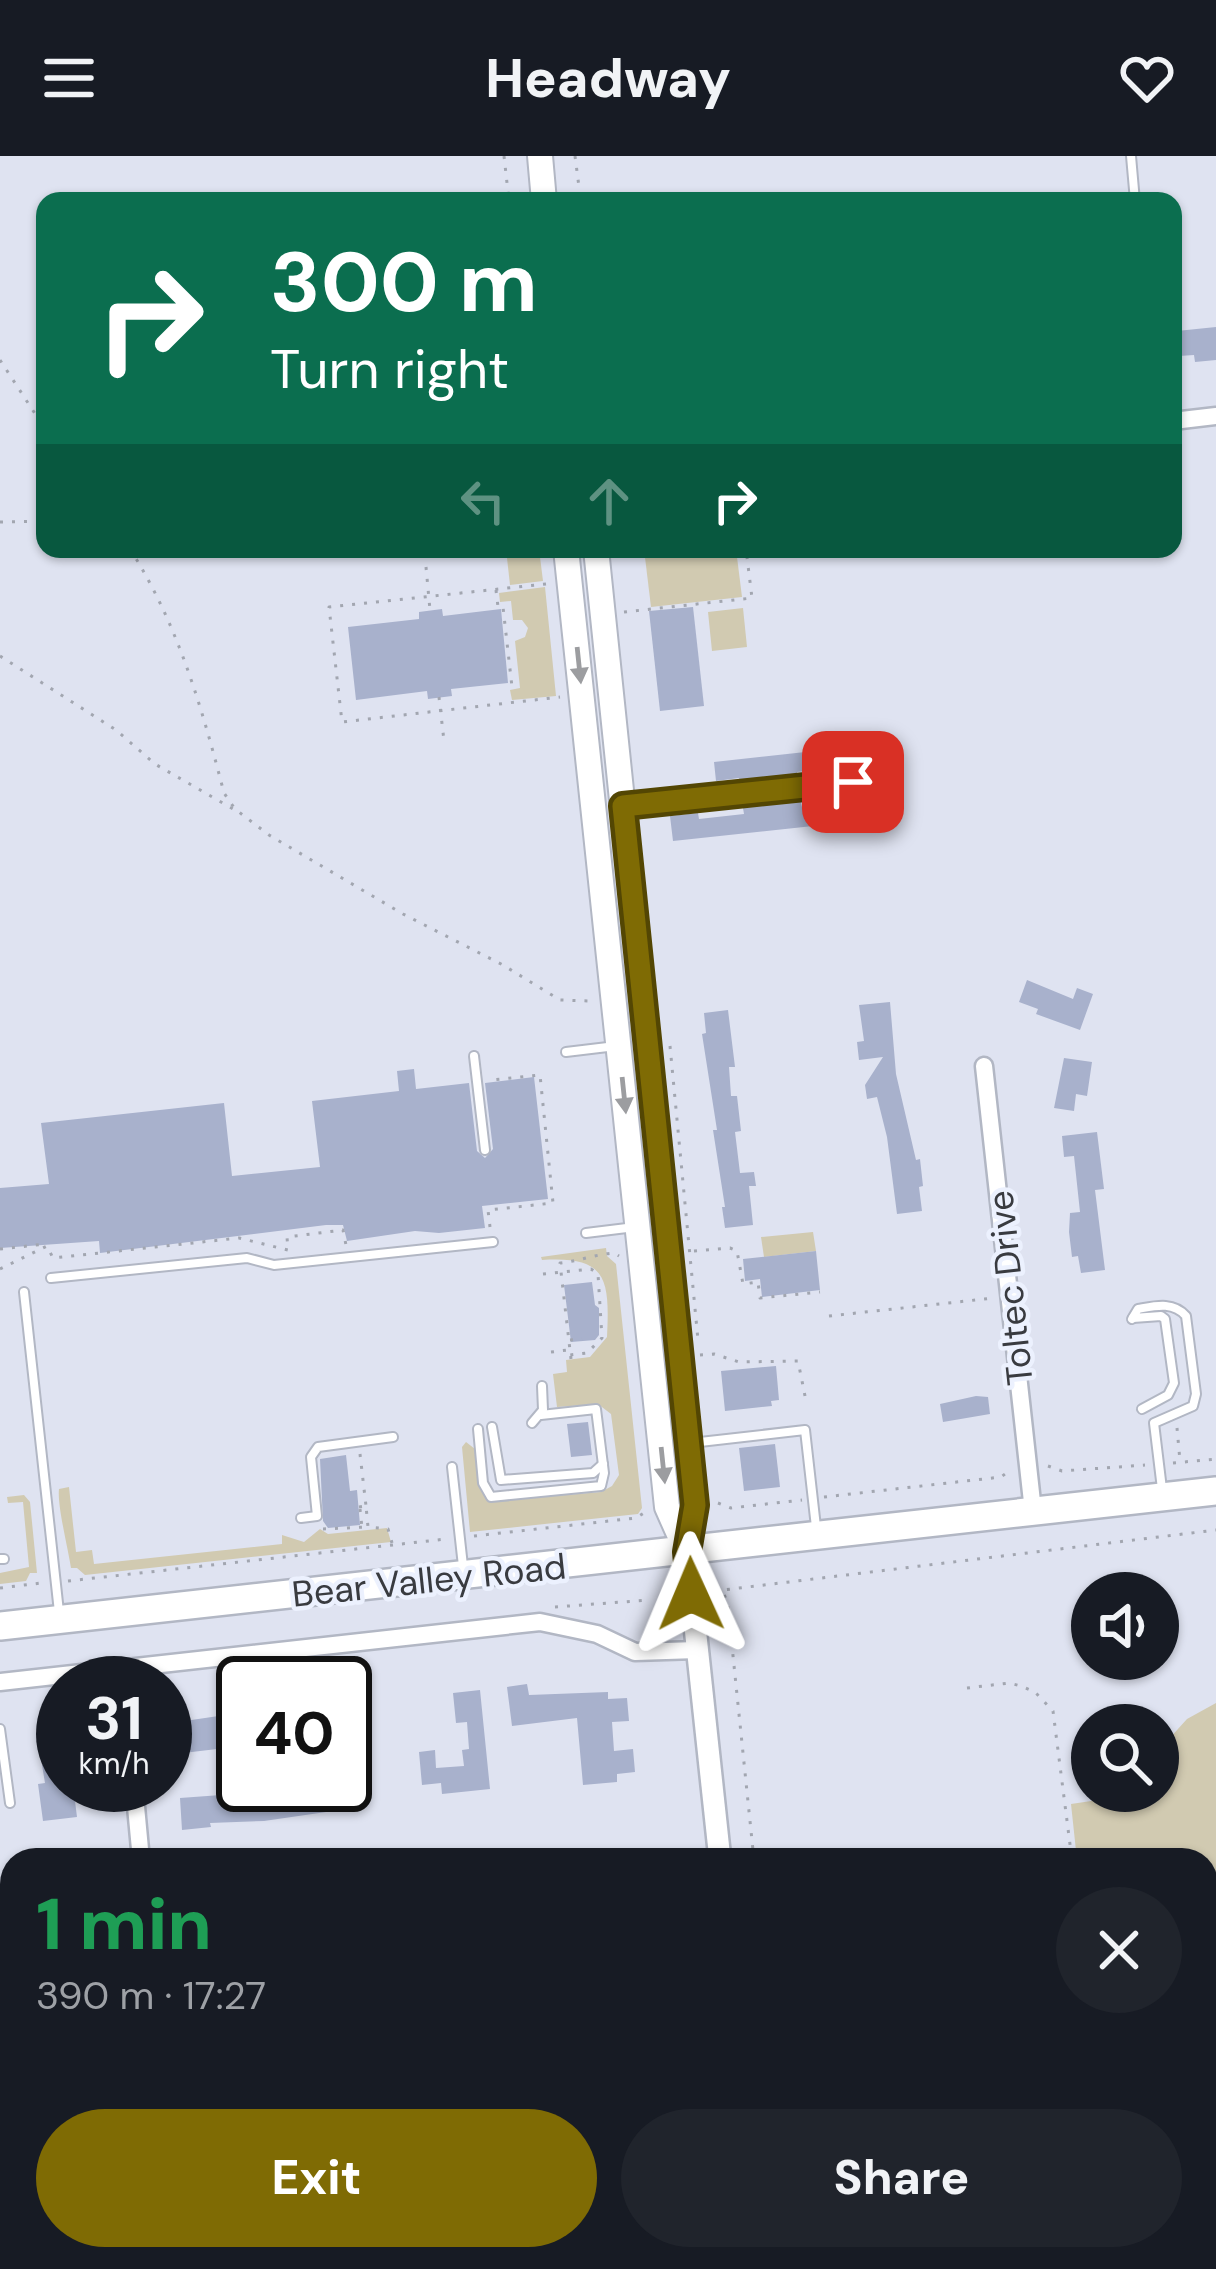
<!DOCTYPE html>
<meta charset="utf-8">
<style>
body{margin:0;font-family:"DM Sans",sans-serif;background:#20242c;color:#f1f3f6;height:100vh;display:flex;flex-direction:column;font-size:45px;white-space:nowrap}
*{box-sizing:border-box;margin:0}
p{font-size:39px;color:#9ea1a6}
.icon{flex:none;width:66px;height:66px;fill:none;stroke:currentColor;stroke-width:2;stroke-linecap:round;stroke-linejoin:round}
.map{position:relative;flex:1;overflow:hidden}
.drawer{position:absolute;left:0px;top:1692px;width:1218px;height:423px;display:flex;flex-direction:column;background:#171b24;border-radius:36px 36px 0 0;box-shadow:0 3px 9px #0004}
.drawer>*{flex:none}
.hud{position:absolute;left:36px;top:36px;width:1146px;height:366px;border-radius:24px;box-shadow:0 3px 9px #0004;background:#0b6e4f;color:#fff;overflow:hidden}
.controls{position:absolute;left:1071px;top:1416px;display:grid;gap:24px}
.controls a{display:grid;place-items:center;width:108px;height:108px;border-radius:50%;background:#171b24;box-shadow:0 3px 9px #0004;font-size:60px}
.speed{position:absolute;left:36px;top:1500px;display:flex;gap:24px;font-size:60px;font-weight:700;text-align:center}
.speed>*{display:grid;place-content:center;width:156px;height:156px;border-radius:50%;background:#171b24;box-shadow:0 3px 9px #0004;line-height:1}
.speed small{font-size:30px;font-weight:400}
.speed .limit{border:6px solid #111;border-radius:18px;background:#fff;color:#111}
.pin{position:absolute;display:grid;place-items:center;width:102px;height:102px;color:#fff;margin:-51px;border-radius:24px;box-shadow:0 6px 18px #0006}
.me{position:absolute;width:132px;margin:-66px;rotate:359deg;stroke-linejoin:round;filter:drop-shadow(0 0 9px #0008)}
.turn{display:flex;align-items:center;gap:42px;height:252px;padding:0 36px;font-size:54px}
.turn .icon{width:156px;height:156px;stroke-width:2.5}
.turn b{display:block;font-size:84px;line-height:102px}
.lanes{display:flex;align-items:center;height:114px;padding:0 36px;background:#0003;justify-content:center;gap:60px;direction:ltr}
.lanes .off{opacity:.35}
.round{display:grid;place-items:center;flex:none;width:126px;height:126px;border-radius:63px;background:#20242c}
.headline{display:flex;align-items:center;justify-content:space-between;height:204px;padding:0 36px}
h1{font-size:72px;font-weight:800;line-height:90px;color:#1e9e55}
.button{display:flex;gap:24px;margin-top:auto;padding:24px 36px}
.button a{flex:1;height:138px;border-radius:72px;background:#7f6b04;color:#fff;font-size:48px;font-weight:800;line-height:138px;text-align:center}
.button a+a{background:#20242c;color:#f1f3f6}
header{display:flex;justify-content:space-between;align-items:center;height:156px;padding:0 36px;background:#171b24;font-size:54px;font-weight:800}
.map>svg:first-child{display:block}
</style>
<header><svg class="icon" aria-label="menu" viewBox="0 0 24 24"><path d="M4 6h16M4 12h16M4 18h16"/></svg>Headway<svg class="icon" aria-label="heart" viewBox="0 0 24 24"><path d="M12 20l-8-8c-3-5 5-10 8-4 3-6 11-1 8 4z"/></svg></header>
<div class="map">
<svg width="1216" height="2113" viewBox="0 0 1216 2113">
<rect width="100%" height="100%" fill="#dfe3f1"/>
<g fill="#d1cab1">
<path d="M506 393H539L543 425 510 429Z"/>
<path d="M644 393H736L742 441 651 451Z"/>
<path d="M545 431 556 540 512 544 510 534 520 532 515 485 525 481 528 472 522 464H513L511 445 500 446 499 437Z"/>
<path d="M743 452 747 491 712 495 708 456Z"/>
<path d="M813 1076 816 1095 764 1101 761 1081Z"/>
<path d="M606 1092 607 1100 616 1108 642 1352 638 1358 470 1376 462 1291 466 1286 475 1293 479 1331 494 1345 601 1336 612 1330 619 1319 611 1258 598 1248 557 1251 553 1218 567 1216 566 1204 590 1201 607 1181C610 1121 606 1100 542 1104L541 1101Z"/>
<path d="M69 1331 76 1396 92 1394 94 1408 282 1388V1379L304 1386 320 1373 328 1378 387 1372 391 1386 85 1419 77 1412H71C68 1392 57 1349 59 1333Z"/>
<path d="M24 1339 30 1346 37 1417H30L26 1425 0 1428V1417L29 1411 23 1346 8 1347 7 1341Z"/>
<path d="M1216 1547V1990L1206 1984V1704H1077L1071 1648 1158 1635 1159 1594 1187 1563Z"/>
</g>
<g fill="#a8b1cc">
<path d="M1216 171V204L1195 206 1194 199 1179 200 1177 175Z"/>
<path d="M693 451 704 550 660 555 649 455Z"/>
<path d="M442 453 443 460 501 453 508 527 451 533 452 540 428 543 427 535 356 544 348 471 419 463V456Z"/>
<path d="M869 589 878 663 673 685 670 660 698 657 699 663 744 658 742 646 799 639 802 651 847 647 846 634 857 632 861 625 857 618H844L843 610 797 616 798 623 740 629 739 622 716 625 714 606Z"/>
<path d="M1027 824 1073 843 1077 832 1093 838 1080 874 1036 858 1038 853 1019 846Z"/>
<path d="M890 846 896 918 916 1004 920 1003 923 1030 919 1031 922 1055 897 1058 887 981 877 941 867 943 865 929 883 901 859 904 857 886 864 885 859 849Z"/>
<path d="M728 854 735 911H729L731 940H737L741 975 735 976 740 1017 754 1016 756 1030H749L753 1069 725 1072 722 1051H725L713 974H717L702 878 706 877 704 857Z"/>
<path d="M1064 902 1092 906 1087 940 1076 938 1074 955 1054 952Z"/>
<path d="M414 913 416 933 469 927 477 995 485 1002 493 993 485 927 534 921 548 1043 482 1050 485 1072 439 1077 415 1075 347 1085 343 1069H326L100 1097 99 1085 0 1092V1032L49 1028 41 967 224 947 232 1020 320 1011 312 945 399 935 397 915Z"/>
<path d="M1097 976 1104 1033 1095 1034 1105 1114 1081 1117 1078 1100 1072 1101 1069 1076 1070 1057 1080 1056 1074 1000 1064 1001 1062 980Z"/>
<path d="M816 1095 820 1134 762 1141 760 1123 745 1125 743 1103Z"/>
<path d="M592 1126 595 1149 599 1152V1179L595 1184 571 1186 564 1129Z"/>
<path d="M776 1210 779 1244 771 1245 772 1250 725 1255 721 1215Z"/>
<path d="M976 1240 988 1241 990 1258 943 1266 940 1248Z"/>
<path d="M588 1266 592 1299 571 1301 567 1268Z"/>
<path d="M775 1288 780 1331 744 1335 739 1292Z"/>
<path d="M346 1299 350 1335 357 1334 360 1369 328 1372 323 1365 320 1303Z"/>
<path d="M527 1528 529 1539 608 1536V1543L627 1542 629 1565 612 1566 614 1595 633 1593 635 1616 617 1618V1626L583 1629 577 1562 512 1570 507 1531Z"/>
<path d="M480 1534 490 1633 442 1638 441 1627 422 1629 419 1596 435 1594 436 1612 464 1610 462 1594 469 1593 467 1566 456 1567 453 1537Z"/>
<path d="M239 1557 243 1629H330L333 1655 264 1665 210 1667 211 1671 182 1674 180 1642 221 1639 217 1593 175 1598 171 1567Z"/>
<path d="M63 1606V1629H73L77 1661 43 1665 38 1628 45 1627 42 1609Z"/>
</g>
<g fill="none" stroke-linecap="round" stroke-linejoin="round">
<g stroke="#b2b7c4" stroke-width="12">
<g id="service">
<path d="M1131 0 1135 45"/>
<path d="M575 45 595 43"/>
<path d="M627 650 853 625"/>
<path d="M566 896 616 890"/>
<path d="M474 900 485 994"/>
<path d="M586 1077 635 1071"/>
<path d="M51 1122 247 1102 274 1109 493 1086"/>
<path d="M24 1136 59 1456"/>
<path d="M1133 1162 1161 1160 1165 1163 1174 1227 1168 1239 1142 1253"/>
<path d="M1132 1163 1138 1153C1155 1150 1173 1145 1186 1160L1196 1238 1193 1250 1154 1267 1162 1333"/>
<path d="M532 1267 543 1254 542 1230"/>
<path d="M492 1271 501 1324 593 1317 603 1308"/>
<path d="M478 1273 483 1327 491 1341 601 1330 604 1317 596 1253 541 1259"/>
<path d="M691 1287 805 1274 816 1371"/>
<path d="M452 1311 463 1410"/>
<path d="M301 1362 317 1360 311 1301 318 1291 393 1281"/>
<path d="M0 1403H4"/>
<path d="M0 1573 10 1647"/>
</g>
</g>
<g stroke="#b2b7c4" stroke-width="21">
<g id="minor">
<path d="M1173 265 1216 260"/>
<path d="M984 910 1033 1355"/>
<path d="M0 1526 540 1466 597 1478 635 1496 697 1494"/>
<path d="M134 1629 141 1704"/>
<path d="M0 1879 12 1878"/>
<path d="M182 2103 183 2113"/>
</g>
</g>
<g stroke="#b2b7c4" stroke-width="26">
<g id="tertiary">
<path d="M687 1396 720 1704"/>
<path d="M764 2103 765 2113"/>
</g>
</g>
<g stroke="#b2b7c4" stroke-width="28">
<g id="secondary">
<path d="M540 0 544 45"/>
<path d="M566 393 667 1351 687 1396"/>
<path d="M596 393 695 1349 688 1394"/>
</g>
</g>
<g stroke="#b2b7c4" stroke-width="32">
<path id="primary" d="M0 1470 1216 1335"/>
</g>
<g stroke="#a2a6b0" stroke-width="3" stroke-dasharray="3 9" stroke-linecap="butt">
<path d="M504 0 509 45"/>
<path d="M575 0 579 31"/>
<path d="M0 204 45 273"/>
<path d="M0 366 45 365"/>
<path d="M130 393C178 468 202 552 224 637L235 653 269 679 403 758 503 809 560 844 590 845"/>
<path d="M426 411 430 454"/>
<path d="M546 428 329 451 342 566 560 541"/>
<path d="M496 434 498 451H503L512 531"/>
<path d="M624 456 752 442 746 393"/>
<path d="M0 500 116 574 155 608 233 653"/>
<path d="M439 541 444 585"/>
<path d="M670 890 698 1184"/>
<path d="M490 1071 488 1054 553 1047 540 919 492 924"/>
<path d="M0 1093 46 1088"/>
<path d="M694 1095 730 1092 737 1095 743 1128 758 1126 760 1142 820 1136"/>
<path d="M0 1113 47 1090 53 1102 239 1082 288 1094 287 1081 343 1074 346 1089"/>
<path d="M543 1118 591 1113 598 1118 602 1182 587 1197 570 1199"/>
<path d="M829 1160 994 1142"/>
<path d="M570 1184 582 1183"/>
<path d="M551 1196 568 1194"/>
<path d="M700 1199 714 1198 739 1206 798 1205 806 1245"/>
<path d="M571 1203 560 1107C579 1105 597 1098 614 1097L619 1100"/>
<path d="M1177 1272 1180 1305"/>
<path d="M360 1298 366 1350"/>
<path d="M1173 1307 1216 1303"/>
<path d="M1048 1310 1062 1315 1145 1309"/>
<path d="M824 1341 1001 1321 1009 1315"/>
<path d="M718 1347 731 1352 802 1344"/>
<path d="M359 1351 366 1350 368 1371 388 1373 392 1387"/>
<path d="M360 1353 362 1372"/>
<path d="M323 1373 367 1371"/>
<path d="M474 1380 636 1362 647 1355"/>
<path d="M68 1425 446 1383"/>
<path d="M0 1432 41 1427"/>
<path d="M555 1451 649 1444"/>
<path d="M967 1532 1009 1527 1021 1530 1035 1536 1053 1555 1072 1704"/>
<path d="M754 1704 728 1451 723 1434 1216 1374"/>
<path d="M797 2103 798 2113"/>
</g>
<use href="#service" stroke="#fff" stroke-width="8"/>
<use href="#minor" stroke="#fff" stroke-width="16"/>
<use href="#tertiary" stroke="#fff" stroke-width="21"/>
<use href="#secondary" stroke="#fff" stroke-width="24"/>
<use href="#primary" stroke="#fff" stroke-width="27"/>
</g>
<defs><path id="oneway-solid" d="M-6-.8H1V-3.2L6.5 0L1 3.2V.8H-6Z" transform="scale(3)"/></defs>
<g fill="#9c9da0">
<use href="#oneway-solid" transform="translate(579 509) rotate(84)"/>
<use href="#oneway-solid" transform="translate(624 939) rotate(84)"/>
<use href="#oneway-solid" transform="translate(663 1309) rotate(84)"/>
</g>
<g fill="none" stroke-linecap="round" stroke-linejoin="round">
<g stroke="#534603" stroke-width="30">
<path id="route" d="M691 1438 687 1396 695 1349 623 650 853 626"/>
</g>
<use href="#route" stroke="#7f6b04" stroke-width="21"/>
</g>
<g text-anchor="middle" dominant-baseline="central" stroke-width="9" stroke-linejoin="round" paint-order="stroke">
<g font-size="36" fill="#393b40" stroke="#ecf1fe">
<text transform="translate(1010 1132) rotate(-96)">Toltec Drive</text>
<text transform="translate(429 1424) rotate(-6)">Bear Valley Road</text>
</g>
</g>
</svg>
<div class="controls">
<a><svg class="icon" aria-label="sound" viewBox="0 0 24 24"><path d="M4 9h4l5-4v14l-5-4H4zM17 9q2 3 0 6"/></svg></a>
<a><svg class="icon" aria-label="search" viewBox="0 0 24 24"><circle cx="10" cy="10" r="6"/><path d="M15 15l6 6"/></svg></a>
</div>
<div class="speed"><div>31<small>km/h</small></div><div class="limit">40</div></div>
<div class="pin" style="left:853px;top:626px;background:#d93025"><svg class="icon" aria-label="arrive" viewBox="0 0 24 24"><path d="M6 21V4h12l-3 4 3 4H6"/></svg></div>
<svg class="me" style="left:691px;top:1438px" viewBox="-20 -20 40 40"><path d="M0-17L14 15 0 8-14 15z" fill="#7f6b04" stroke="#fff" stroke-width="4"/></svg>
<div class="hud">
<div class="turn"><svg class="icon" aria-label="right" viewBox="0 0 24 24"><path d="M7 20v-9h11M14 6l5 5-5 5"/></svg><div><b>300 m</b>Turn right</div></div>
<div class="lanes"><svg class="icon off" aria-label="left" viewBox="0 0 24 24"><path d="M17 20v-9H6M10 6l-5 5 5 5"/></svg><svg class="icon off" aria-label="ahead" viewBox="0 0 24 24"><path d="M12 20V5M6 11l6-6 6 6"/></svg><svg class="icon" aria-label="right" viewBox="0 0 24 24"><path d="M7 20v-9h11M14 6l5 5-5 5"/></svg></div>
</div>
<section class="drawer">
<div class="headline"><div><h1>1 min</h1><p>390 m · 17:27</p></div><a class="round"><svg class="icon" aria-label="close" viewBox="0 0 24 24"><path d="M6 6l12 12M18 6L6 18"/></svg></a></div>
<div class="button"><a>Exit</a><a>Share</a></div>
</section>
</div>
